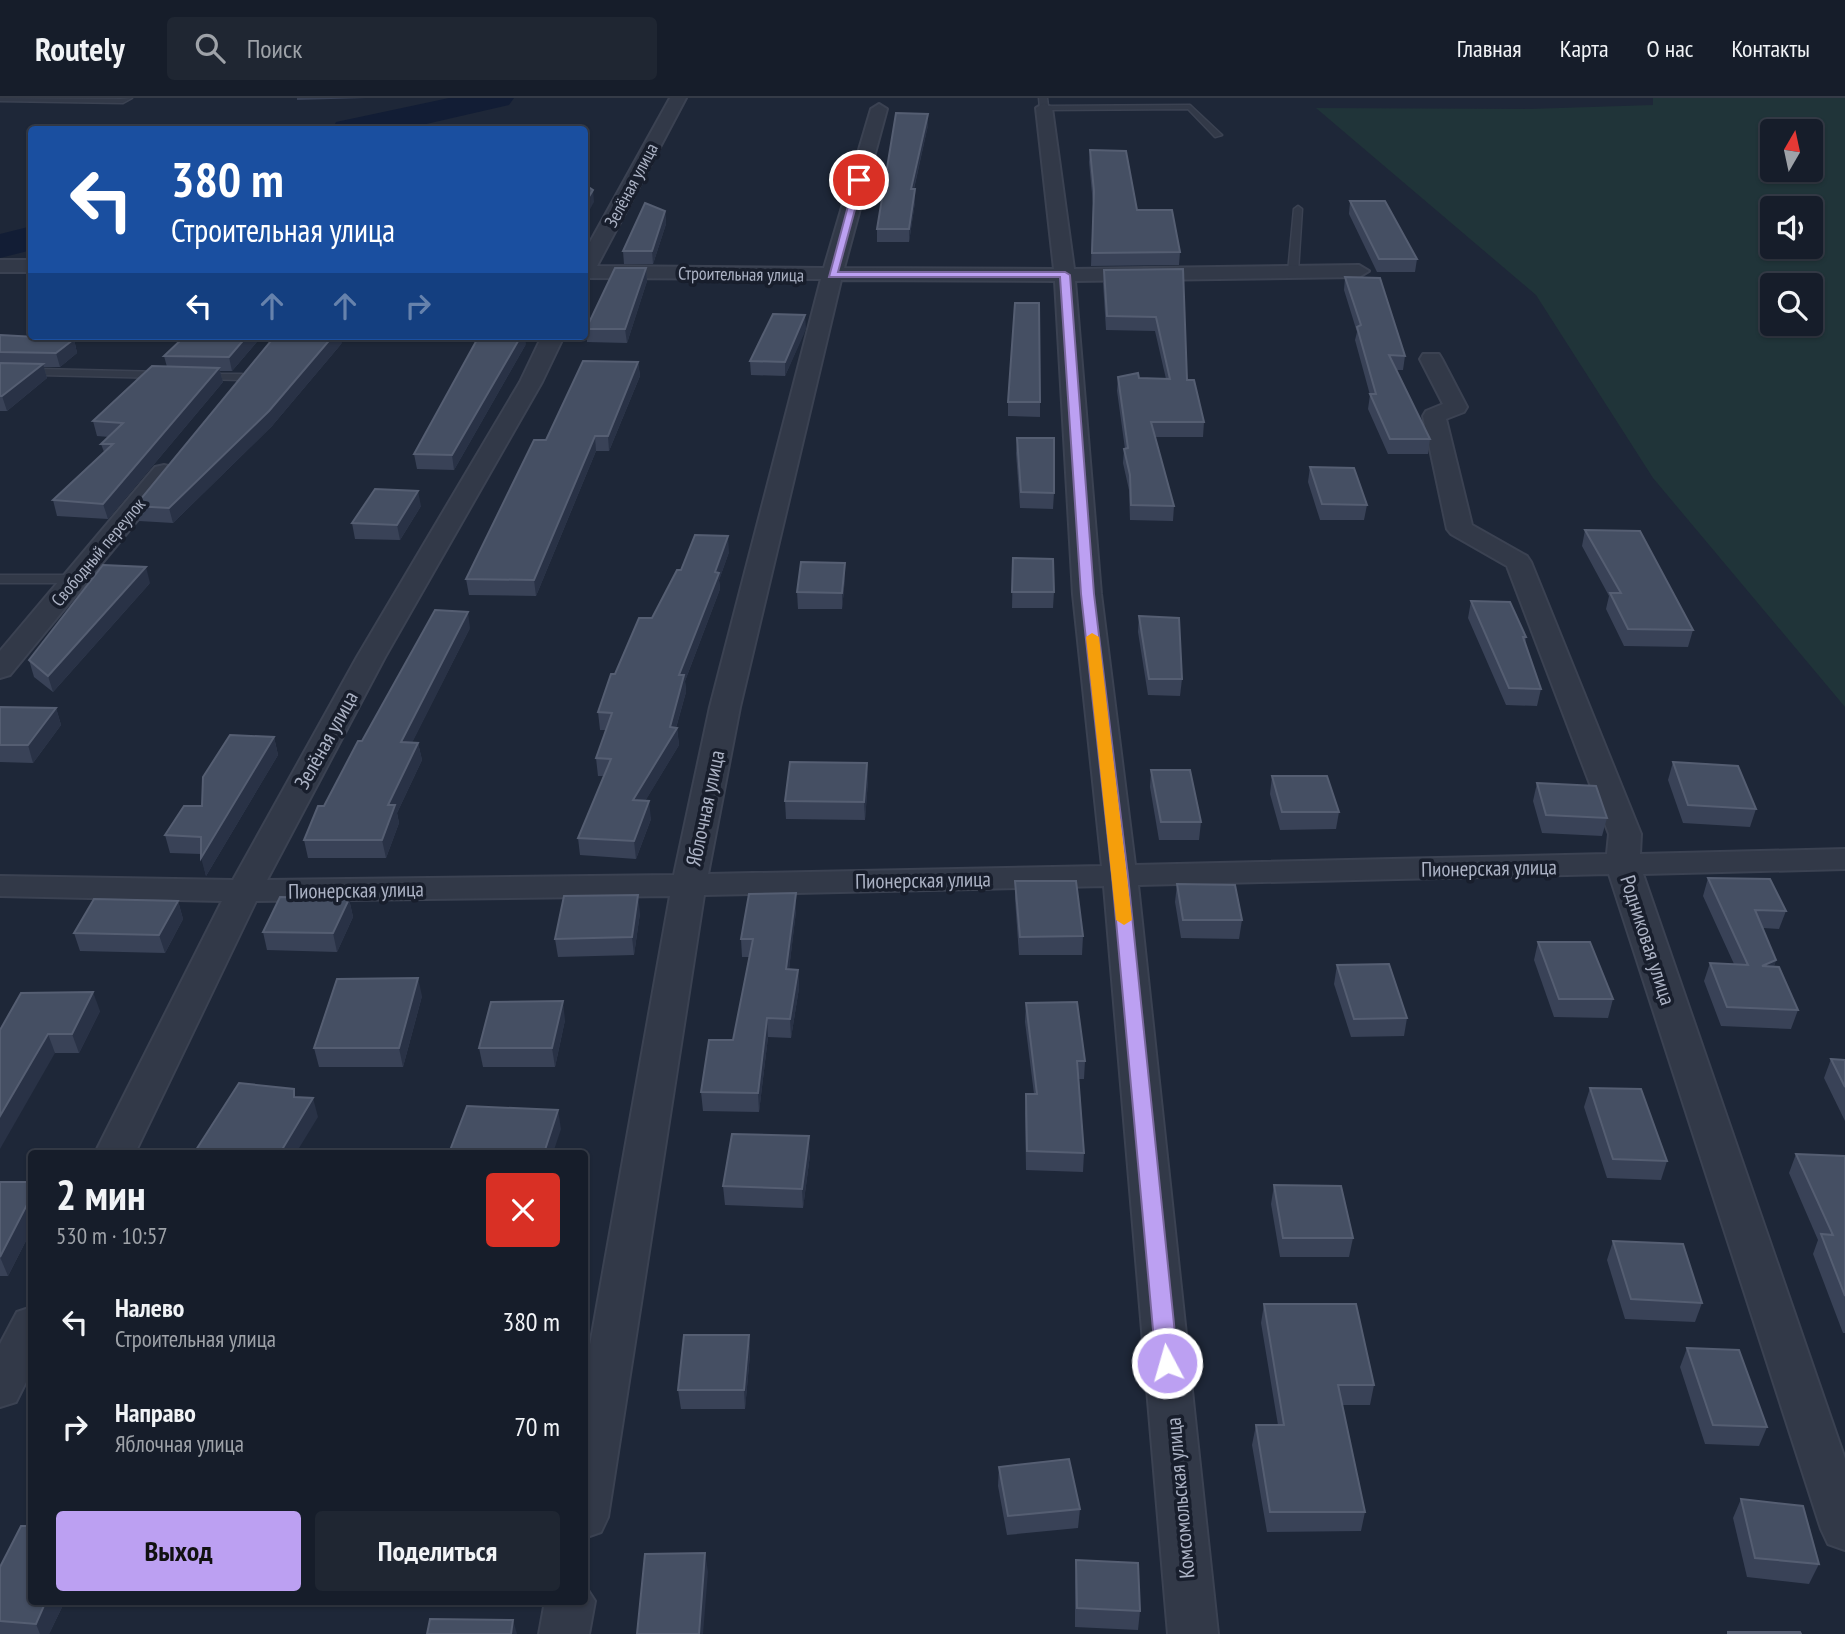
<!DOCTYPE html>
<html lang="ru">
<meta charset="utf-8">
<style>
body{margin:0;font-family:"PT Sans Narrow",sans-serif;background:#1f2632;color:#f1f3f6;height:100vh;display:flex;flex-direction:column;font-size:26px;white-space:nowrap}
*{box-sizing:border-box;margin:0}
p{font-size:23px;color:#9ea2a8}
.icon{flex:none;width:38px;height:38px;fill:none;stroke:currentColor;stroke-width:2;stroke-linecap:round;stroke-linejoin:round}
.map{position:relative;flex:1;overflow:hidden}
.panel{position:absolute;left:28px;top:1052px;width:560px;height:455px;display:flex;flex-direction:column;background:#161d2a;border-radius:7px;box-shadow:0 2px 5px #0004,0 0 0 2px #353b47}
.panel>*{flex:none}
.top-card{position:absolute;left:28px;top:28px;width:560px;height:214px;border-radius:7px;box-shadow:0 2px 5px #0004,0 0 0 2px #353b47;background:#1a4fa0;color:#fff;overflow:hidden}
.needle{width:46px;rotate:9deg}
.fabs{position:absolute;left:1760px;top:21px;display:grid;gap:14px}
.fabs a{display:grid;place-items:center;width:63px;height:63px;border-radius:7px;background:#161d2a;box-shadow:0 2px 5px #0004,0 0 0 2px #353b47;font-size:35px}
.pin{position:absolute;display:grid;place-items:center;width:60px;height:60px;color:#fff;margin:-30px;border:4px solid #fff;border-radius:50%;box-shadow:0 2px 7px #0007}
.me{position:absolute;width:77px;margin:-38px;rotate:354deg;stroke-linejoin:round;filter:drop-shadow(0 0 5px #0008)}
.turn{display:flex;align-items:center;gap:24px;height:147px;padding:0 28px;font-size:32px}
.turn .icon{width:91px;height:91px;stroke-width:2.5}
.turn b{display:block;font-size:49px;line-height:60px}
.lanes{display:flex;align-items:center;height:66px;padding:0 28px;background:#0003;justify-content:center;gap:35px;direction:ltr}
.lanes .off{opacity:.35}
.round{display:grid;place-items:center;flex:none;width:74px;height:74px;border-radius:7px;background:#1f2632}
.overview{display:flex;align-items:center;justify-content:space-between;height:119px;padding:0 28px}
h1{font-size:42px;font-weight:600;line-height:52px}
.cta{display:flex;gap:14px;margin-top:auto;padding:14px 28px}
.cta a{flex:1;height:80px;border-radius:7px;background:#bca0f2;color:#111;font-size:28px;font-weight:600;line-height:80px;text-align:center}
.cta a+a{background:#1f2632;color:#f1f3f6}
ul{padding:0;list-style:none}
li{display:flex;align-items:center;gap:21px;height:105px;padding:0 28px}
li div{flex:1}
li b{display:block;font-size:26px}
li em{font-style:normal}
header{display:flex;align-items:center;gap:42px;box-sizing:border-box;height:98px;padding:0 35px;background:#161d2a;border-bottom:2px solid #353b47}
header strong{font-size:33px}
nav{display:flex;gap:38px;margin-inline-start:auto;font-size:24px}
.search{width:490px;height:63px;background:#1f2632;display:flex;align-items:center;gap:18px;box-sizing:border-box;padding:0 24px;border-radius:7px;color:#9ea2a8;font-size:26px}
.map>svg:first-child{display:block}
</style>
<header>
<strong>Routely</strong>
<div class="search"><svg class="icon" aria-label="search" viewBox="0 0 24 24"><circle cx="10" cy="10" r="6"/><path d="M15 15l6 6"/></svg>Поиск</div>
<nav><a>Главная</a><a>Карта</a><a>О нас</a><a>Контакты</a></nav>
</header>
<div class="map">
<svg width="1845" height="1536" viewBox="0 0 1845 1536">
<rect width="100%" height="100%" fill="#1e2738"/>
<path fill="#203439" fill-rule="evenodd" d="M1653 0H1845V609L1653 380 1536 197 1316 10 1529 11 1653 7ZM1773 33H1811V72H1773ZM1773 110H1811V149H1773ZM1773 187H1811V226H1773Z"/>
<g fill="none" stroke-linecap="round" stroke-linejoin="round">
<g fill="#121d35" fill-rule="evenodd">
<path d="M449 0H514L509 7 400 32H332L336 24Z"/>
<path d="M32 128V152L0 160V136Z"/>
</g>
<g stroke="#3b4252" stroke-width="3">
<g id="lane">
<path d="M0 0 121 1 132 0 123 5 0 3Z"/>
<path d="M1039 0H1047L1048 8 1190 7 1222 37 1215 39 1188 11 1044 12 1040 10Z"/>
<path d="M1298 108 1302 111 1298 174 1293 177 1288 174 1294 111Z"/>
<path d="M0 270 162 274 167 277 162 280 0 276Z"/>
<path d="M198 276H242L247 279 242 282 202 281 197 278Z"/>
<path d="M0 477H76L82 481 76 485H0Z"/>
</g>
</g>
<g stroke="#3b4252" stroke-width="4">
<g id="street">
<path d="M670 0H686L597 168 824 170 871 11 879 6 887 11 844 170 1054 171 1036 10 1044 5 1052 10 1074 171 1359 167 1369 173 1359 179 1075 183 1101 496 1135 767 1607 756 1609 736 1507 468 1451 436 1447 431 1423 318 1426 313 1443 306 1420 261 1423 256H1439L1442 261 1467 309 1464 314 1446 321 1472 427 1527 458 1531 464 1641 736 1640 756 1845 751V771L1643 776 1845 1361V1452L1828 1446 1821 1431 1609 776 1138 787 1218 1536H1168L1104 788 704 797 608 1419 601 1434 584 1440V1281L670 798 256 803 135 1055H95L222 803 0 798V778L233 782 357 559 520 284 542 238H564L542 284 385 559 267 782 674 777 710 609 821 181 584 180V155ZM841 182 1055 183 1073 496 1102 768 708 776 740 609Z"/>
<rect x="0" y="162" width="32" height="12"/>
<path d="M164 367 173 369 176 374 173 379 10 577 0 580V553L155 369Z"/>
<path d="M32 1209V1272L16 1304 0 1309V1246L17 1214Z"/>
<path d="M584 1486 595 1503 589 1536H539L545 1503H584Z"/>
</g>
</g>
<use href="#lane" fill="#323948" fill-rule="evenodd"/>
<use href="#street" fill="#323948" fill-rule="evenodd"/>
</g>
<g fill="#394257">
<path d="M297 0H366L297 2Z"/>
<path d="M928 27 914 91 915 104 909 144H877V131Z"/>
<path d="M1090 52 1137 112 1180 154 1179 167 1091 168 1093 106 1089 64Z"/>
<path d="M1350 103 1417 161 1415 174H1377L1349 116Z"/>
<path d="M665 113 666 126 653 166H624L623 153Z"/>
<path d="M646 170 647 183 627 245 587 244 586 231Z"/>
<path d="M1183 171 1187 282 1204 324 1203 339H1155L1174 408 1173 423 1130 422 1129 392 1123 365 1124 351H1125L1117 293 1118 279 1166 281 1155 233 1106 232 1103 185 1104 172Z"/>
<path d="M1345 179 1405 258 1403 272H1396L1430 341 1428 356H1388L1368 311 1370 297 1355 242 1357 234 1344 192Z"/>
<path d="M806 230 785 278 751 277 750 263Z"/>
<path d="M0 237 74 241 77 255 60 269H44L47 280 7 313H0Z"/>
<path d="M262 238 232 273H220L223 284 108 421 57 418 53 402 104 354 101 346 109 339 97 338 93 323 167 269 164 258Z"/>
<path d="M342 245 272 328 173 425 139 423 135 408Z"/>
<path d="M526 246 454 372 417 371 414 356Z"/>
<path d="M638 264 640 278 609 353H596L536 498 469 497 466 481Z"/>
<path d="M1008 304H1040V319L1008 318Z"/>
<path d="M1017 340 1054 395 1053 411 1020 410 1016 355Z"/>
<path d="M1310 369 1367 407 1364 422H1320L1308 384Z"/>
<path d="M421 408 400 442 355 441 352 425Z"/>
<path d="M1585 432 1693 532 1688 549 1624 548 1606 511 1609 498 1582 448Z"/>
<path d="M729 454 719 482 720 491 685 583 686 594 676 630H677L679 647 645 703 651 721 636 761 580 757 578 740 604 678H598L596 660 606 632H600L598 614 615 576 652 520 681 472Z"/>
<path d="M1013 460 1054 494 1053 510H1012Z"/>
<path d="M845 465V480L842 511H798L797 494Z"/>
<path d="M150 485 53 594 34 579 29 562Z"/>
<path d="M1471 503 1526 539 1525 545 1541 591 1537 608 1506 607 1468 520Z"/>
<path d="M1139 518 1182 581 1180 598 1148 597 1138 534Z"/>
<path d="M470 530 412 644 418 645 422 662 397 715 399 725 386 760H308L304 742 362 643Z"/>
<path d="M0 609 56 610 61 627 33 665 0 664Z"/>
<path d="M274 639 278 657 206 778 201 756 170 755 165 737 202 708Z"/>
<path d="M1673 664 1756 711 1750 729 1683 725 1668 682Z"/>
<path d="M867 665 868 682 865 722 786 721 785 703Z"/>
<path d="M1151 672 1201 724 1199 742H1159L1150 689Z"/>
<path d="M1272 678 1339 714 1336 731 1280 732 1270 696Z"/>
<path d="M1537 685 1607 720 1602 738 1542 735 1533 703Z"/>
<path d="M1708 780 1786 813 1779 831 1763 830 1776 862 1774 868 1798 912 1791 931 1721 928 1704 883 1710 865 1734 866 1703 798Z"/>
<path d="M1015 783 1083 838 1082 857H1019L1015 801Z"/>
<path d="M1177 786 1242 822 1239 841 1181 840 1175 804Z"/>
<path d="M796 795V813L789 871 798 872 799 890 791 940 768 939 759 1014 703 1013 701 994 733 942 749 859H742L741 841Z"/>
<path d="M349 801 353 819 337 854 267 852 263 834Z"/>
<path d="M178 803 183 821 165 855 80 853 74 835Z"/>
<path d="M640 815 634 857 558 859 555 841Z"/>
<path d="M1538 844 1613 901 1608 920 1554 919 1534 862Z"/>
<path d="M1337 867 1407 920 1404 938 1351 939 1334 886Z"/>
<path d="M422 898 403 969H319L314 950Z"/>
<path d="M1026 905 1085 963 1084 981H1079L1084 1055 1083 1074 1026 1072 1025 1015 1026 996H1034L1025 924Z"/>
<path d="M100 913 79 955H55L0 932Z"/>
<path d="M565 922 555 969H483L479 950Z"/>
<path d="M1831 961 1845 962V1023L1824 980Z"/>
<path d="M1590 990 1667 1063 1661 1082 1607 1080 1584 1009Z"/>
<path d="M1796 1056 1845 1058V1235H1843L1813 1156 1818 1142 1789 1075Z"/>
<path d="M810 1057 803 1110 725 1107 723 1088Z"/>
<path d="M0 1084H32V1131L8 1178H0Z"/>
<path d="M1274 1087 1353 1140 1349 1159H1280L1271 1106Z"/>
<path d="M1613 1143 1702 1205 1695 1224 1625 1221 1607 1162Z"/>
<path d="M1264 1206 1374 1287 1370 1307H1342L1365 1414 1361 1433 1267 1434 1252 1347 1256 1327H1278L1261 1225Z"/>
<path d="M749 1237 750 1256 745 1311H681L678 1292Z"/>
<path d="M1687 1250 1767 1329 1759 1348 1705 1346 1680 1269Z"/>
<path d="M999 1369 1080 1411 1078 1430 1007 1437 998 1388Z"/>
<path d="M1741 1401 1819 1466 1809 1486 1747 1479 1733 1420Z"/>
<path d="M1076 1462 1140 1513 1138 1532 1075 1529V1482Z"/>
<path d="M0 1469 32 1503H65L49 1536H0Z"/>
</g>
<g fill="#293246">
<path d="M928 16V27L911 103V91Z"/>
<path d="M915 91V104L909 144V131Z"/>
<path d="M593 92 594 104 584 122V107Z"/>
<path d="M665 113 666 126 653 166 652 153Z"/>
<path d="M646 170 647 183 627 245 625 231Z"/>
<path d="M805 217 806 230 804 236 785 278V264Z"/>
<path d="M247 238H262L232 273 229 259Z"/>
<path d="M329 238H341L342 245 272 328 173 425 169 410Z"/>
<path d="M521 238H525L526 246 454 372 452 357Z"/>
<path d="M74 241 77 255 60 269 56 255Z"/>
<path d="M638 264 640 278 609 353 608 338Z"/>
<path d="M43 266 47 280 7 313 2 298Z"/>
<path d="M219 270 223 284 108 421 103 406Z"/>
<path d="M595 338 596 353 536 498 534 482Z"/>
<path d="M418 393 421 408 400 442 397 427Z"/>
<path d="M728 438 729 454 719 482 720 491 685 583 686 594 675 633 677 630 679 647 635 720 633 702 670 629 679 577Z"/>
<path d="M845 465V480L842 511V495Z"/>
<path d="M146 469 150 485 53 594 48 578Z"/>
<path d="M468 514 470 530 404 661 401 644Z"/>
<path d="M56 610 61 627 33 665 28 647Z"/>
<path d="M274 639 278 657 206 778 201 760Z"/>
<path d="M418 645 422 662 397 715 399 725 386 760 382 742 388 707Z"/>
<path d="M867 665 868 682 865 722 864 704Z"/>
<path d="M649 703 651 721 636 761 634 743Z"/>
<path d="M796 795V813L787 890 786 871Z"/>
<path d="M638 797 640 815 634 857 632 839Z"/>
<path d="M349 801 353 819 337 854 333 835Z"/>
<path d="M178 803 183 821 165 855 159 837Z"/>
<path d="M1776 862 1770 880 1762 868Z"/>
<path d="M798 872 799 890 791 940 790 921Z"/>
<path d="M418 880 422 898 403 969 399 950Z"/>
<path d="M93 894 100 913 79 955 72 936Z"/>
<path d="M563 903 565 922 555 969 552 950Z"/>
<path d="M767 920 768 939 759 1014 758 995Z"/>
<path d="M48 936 55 955 0 1051V1018Z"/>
<path d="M313 1000 318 1019 296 1055H280Z"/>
<path d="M558 1012 561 1031 553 1055H544Z"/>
<path d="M809 1038 810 1057 803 1110 802 1091Z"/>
<path d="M32 1097V1131L8 1178 0 1159Z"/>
<path d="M749 1237 750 1256 745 1311 744 1292Z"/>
<path d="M705 1455 708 1474 703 1536H699Z"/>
<path d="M46 1503H65L49 1536H40L36 1526Z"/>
<path d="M513 1522 517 1536H511Z"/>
</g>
<g fill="#454f63" stroke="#555e72" stroke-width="2">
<path d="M896 15 928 16 911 91H915L909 131H877Z"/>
<path d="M1090 52 1126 53 1137 112H1172L1180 154 1092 155 1094 93Z"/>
<path d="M584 86 593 92 584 107Z"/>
<path d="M1350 103H1385L1417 161H1379Z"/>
<path d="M645 105 665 113 652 153H623Z"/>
<path d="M615 170H646L625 231H586Z"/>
<path d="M1183 171 1187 282H1194L1204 324H1151L1174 408 1131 407 1130 377 1124 351 1128 350 1118 279 1138 275 1139 280 1170 281 1156 219 1107 218 1104 172Z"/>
<path d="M1345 179 1380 180 1405 258 1389 257 1430 341H1390L1370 296H1376L1357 229 1361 227Z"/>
<path d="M1015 205H1039L1040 304H1008Z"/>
<path d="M773 216 805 217 785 264 750 263Z"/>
<path d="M0 237 74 241 56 255 0 254Z"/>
<path d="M185 238H247L229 259 164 258Z"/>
<path d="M275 238H333L269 313 169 410 135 408Z"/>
<path d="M479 238H521L452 357 414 356Z"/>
<path d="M583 263 638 264 608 338H595L534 482 466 481 534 342H546Z"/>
<path d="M0 265 43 266 2 298H0Z"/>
<path d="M152 268 219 270 103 406 53 402 113 346H101L123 325 93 323Z"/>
<path d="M1017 340H1054V395L1021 394Z"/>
<path d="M1310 369 1354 370 1367 407 1322 406Z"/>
<path d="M375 391 418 393 397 427 352 425Z"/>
<path d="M1585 432 1640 433 1693 532 1628 531 1610 495H1621Z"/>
<path d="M695 437 728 438 715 474 719 475 679 577H684L670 629 677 630 633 702 649 703 634 743 578 740 611 661 596 660 612 615 598 614 611 576H615L639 520H652L677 472H681Z"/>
<path d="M1013 460 1053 461 1054 494H1012Z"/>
<path d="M801 464 845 465 842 495 797 494Z"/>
<path d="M103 467 146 469 48 578 29 562Z"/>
<path d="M1471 503 1510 504 1526 539H1523L1541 591 1509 590Z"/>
<path d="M435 512 468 514 401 644 418 645 388 707H395L382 742H304L318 708H324L358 643H362Z"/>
<path d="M1139 518 1179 520 1182 581H1149Z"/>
<path d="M0 609 56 610 28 647H0Z"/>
<path d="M230 637 274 639 201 760V739L165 737 184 708H202L203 679Z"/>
<path d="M790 664 867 665 864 704 785 703Z"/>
<path d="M1673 664 1738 668 1756 711 1688 707Z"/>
<path d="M1151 672H1190L1201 724H1161Z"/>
<path d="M1272 678H1327L1339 714H1282Z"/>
<path d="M1537 685 1596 688 1607 720 1546 717Z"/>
<path d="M1708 780 1770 781 1786 813 1755 812 1776 862 1762 868 1779 869 1798 912 1727 909 1710 865 1748 867Z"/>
<path d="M1015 783H1076L1083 838 1020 839Z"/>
<path d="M1177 786 1235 787 1242 822H1183Z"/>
<path d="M796 795 786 871 798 872 790 921 767 920 758 995 701 994 709 942H733L753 841H741L749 796Z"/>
<path d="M638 797 632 839 555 841 564 798Z"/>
<path d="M280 799 349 801 333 835 263 834Z"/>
<path d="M94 801 178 803 159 837 74 835Z"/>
<path d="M1538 844H1590L1613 901H1559Z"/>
<path d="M1389 866 1407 920 1354 921 1337 867Z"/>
<path d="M418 880 399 950H314L337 881Z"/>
<path d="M93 894 72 936H48L0 1018V932L21 895Z"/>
<path d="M563 903 552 950H479L491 904Z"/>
<path d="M1077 904 1085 963H1077L1084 1055 1027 1053 1026 996H1037L1026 905Z"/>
<path d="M1831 961 1845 962V989Z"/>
<path d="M239 985 294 991V999L313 1000 280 1055H194Z"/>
<path d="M1590 990 1641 991 1667 1063 1613 1061Z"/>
<path d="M467 1008 558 1012 544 1055H449Z"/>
<path d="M732 1036 809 1038 802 1091 723 1088Z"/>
<path d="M1796 1056 1845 1058V1198L1821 1136 1833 1137Z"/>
<path d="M0 1084H32V1097L0 1159Z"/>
<path d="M1274 1087 1341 1088 1353 1140H1283Z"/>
<path d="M1613 1143 1683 1146 1702 1205 1631 1201Z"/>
<path d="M1264 1206H1356L1374 1287H1338L1365 1414H1270L1256 1327H1284Z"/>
<path d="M684 1237H749L744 1292H678Z"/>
<path d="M1687 1250 1739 1252 1767 1329 1713 1327Z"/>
<path d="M1069 1361 1080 1411 1008 1418 999 1369Z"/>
<path d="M1741 1401 1803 1408 1819 1466 1755 1460Z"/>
<path d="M21 1428H32V1503H46L36 1526 0 1523V1469Z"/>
<path d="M705 1455 699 1536H637L645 1456Z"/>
<path d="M1076 1462 1138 1465 1140 1513 1077 1510Z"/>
<path d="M430 1521 513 1522 511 1536H427Z"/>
<path d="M1728 1534H1800L1801 1536H1728Z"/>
</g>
<path fill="#bca0f2" stroke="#7a689d" stroke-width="2" d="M859 80 863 82 838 174H1065L1070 177 1094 496 1128 778 1178 1265 1174 1271 1167 1274 1159 1271 1156 1265 1112 778 1081 496 1060 179H829L855 82Z"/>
<path fill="#f59e0b" d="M1092 535 1099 539 1132 822 1124 827 1116 822 1086 539Z"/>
<g text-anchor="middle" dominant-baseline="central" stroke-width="7" stroke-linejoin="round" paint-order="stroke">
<g font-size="18" fill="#acb3c5" stroke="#181e2c">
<text transform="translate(631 87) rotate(-62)">Зелёная улица</text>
<text transform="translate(741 176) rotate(1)">Строительная улица</text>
<text transform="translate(98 454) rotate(-50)">Свободный переулок</text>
</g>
<g font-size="21" fill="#acb3c5" stroke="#181e2c">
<text transform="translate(326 642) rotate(-61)">Зелёная улица</text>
<text transform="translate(705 710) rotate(-78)">Яблочная улица</text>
<text transform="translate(1489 770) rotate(-1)">Пионерская улица</text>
<text transform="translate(923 782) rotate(-1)">Пионерская улица</text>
<text transform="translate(356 792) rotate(-1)">Пионерская улица</text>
<text transform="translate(1648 842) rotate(72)">Родниковая улица</text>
<text transform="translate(1180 1400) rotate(-95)">Комсомольская улица</text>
</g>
</g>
</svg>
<div class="fabs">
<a><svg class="needle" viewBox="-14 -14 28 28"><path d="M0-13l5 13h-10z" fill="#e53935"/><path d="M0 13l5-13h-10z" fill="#9ea2a8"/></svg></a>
<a><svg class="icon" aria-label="sound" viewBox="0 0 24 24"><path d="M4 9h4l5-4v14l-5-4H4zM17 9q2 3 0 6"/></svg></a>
<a><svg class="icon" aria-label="search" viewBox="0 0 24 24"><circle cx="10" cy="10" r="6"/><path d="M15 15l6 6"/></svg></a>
</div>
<div class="pin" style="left:859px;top:82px;background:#d93025"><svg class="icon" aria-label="arrive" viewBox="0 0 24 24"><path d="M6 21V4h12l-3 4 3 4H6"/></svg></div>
<svg class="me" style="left:1167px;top:1265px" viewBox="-20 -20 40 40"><circle r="17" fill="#bca0f2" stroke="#fff" stroke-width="3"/><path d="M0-11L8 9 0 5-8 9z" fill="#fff"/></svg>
<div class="top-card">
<div class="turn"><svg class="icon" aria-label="left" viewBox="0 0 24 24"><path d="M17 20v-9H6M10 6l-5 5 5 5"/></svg><div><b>380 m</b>Строительная улица</div></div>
<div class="lanes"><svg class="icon" aria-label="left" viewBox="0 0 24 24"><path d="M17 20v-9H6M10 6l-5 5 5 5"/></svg><svg class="icon off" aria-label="ahead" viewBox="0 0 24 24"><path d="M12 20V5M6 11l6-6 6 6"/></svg><svg class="icon off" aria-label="ahead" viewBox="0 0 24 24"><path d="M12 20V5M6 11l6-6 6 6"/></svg><svg class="icon off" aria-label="right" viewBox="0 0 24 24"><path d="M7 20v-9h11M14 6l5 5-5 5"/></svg></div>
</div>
<section class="panel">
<div class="overview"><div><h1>2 мин</h1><p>530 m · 10:57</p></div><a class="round" style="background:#d93025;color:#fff"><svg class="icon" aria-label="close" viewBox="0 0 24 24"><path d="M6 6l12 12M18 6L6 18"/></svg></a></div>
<ul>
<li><svg class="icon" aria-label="left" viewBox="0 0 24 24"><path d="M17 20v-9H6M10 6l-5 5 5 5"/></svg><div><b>Налево</b><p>Строительная улица</p></div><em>380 m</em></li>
<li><svg class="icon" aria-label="right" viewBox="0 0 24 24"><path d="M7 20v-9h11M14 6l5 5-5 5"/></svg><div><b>Направо</b><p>Яблочная улица</p></div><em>70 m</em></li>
</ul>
<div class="cta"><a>Выход</a><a>Поделиться</a></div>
</section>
</div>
